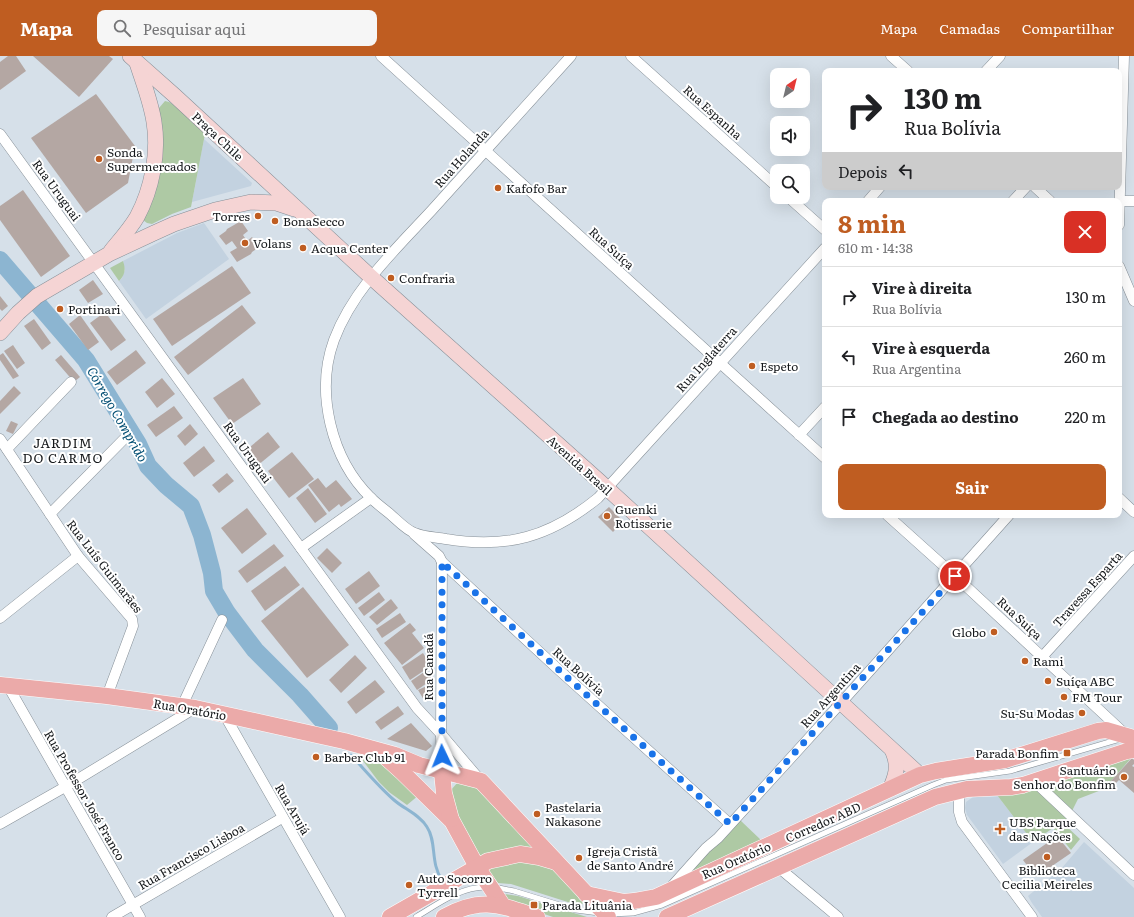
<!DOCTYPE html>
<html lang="pt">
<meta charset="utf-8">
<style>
body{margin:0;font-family:Literata,serif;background:#f6f6f6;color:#202124;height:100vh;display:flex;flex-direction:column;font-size:15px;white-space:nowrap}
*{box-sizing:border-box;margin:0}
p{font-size:13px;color:#757577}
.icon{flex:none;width:22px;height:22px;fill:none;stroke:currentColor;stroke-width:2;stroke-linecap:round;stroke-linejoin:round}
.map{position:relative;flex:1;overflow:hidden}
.panel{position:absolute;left:822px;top:142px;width:300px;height:320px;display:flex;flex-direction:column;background:#fff;border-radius:8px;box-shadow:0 4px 16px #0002}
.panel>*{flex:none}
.top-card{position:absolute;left:822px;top:12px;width:300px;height:122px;border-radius:8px;box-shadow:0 4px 16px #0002;background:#fff;color:#202124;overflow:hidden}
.needle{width:26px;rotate:35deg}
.buttons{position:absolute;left:770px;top:12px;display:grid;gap:8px}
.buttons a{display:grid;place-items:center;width:40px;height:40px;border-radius:8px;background:#fff;box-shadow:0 4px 16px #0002;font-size:20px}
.pin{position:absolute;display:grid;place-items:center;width:34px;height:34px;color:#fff;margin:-17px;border:2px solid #fff;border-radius:50%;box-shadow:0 1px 4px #0007}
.me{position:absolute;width:44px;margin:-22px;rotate:358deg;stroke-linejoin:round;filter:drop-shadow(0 0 3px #0008)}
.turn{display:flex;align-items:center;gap:14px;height:84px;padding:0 16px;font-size:18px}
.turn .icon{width:52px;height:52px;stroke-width:2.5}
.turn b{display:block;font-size:28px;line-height:34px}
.then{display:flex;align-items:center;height:38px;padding:0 16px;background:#0003;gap:8px;font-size:15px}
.round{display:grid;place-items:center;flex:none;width:42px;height:42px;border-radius:8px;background:#f6f6f6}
.summary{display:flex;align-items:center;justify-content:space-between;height:68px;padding:0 16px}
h1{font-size:24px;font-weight:700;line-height:30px;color:#bf5d21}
.cta{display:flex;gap:8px;margin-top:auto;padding:8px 16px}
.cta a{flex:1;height:46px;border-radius:8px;background:#bf5d21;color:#fff;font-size:16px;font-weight:700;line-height:46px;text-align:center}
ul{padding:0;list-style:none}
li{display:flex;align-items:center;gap:12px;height:60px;padding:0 16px;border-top:1px solid #e0e0e0}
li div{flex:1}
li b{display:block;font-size:15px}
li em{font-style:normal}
header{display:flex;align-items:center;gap:24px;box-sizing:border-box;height:56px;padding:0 20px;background:#bf5d21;color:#fff}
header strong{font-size:19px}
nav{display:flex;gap:22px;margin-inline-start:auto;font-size:14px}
.search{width:280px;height:36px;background:#f6f6f6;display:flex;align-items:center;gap:10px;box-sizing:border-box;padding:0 14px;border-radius:8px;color:#757577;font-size:15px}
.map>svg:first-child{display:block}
</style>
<header>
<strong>Mapa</strong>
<div class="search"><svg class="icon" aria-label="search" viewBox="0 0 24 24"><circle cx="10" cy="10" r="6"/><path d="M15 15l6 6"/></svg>Pesquisar aqui</div>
<nav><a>Mapa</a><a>Camadas</a><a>Compartilhar</a></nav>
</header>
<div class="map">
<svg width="1134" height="861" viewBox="0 0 1134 861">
<rect width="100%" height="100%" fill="#d6e0e9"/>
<g fill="#c3d2e0">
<path d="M204 83 252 127 251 130 192 146Z"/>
<path d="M204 167 229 203 146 263 119 225 122 222 125 214 123 205 177 177Z"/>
<path d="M997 739 1033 786 1003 808 967 759 965 752 966 746 973 741Z"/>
<path d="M1084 786 1134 832V861H1042L1032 847 1028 840 1061 813Z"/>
</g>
<g fill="#aec9a4">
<path d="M165 45 169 46 174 49 205 78 191 151 172 158 152 168 147 167 143 164 158 56 159 52Z"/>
<path d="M123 205C126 213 125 219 119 225L110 212Z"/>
<path d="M354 693 376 701 419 739 407 749 389 736 379 726Z"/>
<path d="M1133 700 1104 733 1078 743 1065 769 1080 783 1071 794 1053 772 1033 786 997 739Z"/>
<path d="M458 726 476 731 531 787 533 792 479 804 456 765 451 734Z"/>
<path d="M740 764 762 785 687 819Z"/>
<path d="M519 802 554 814 584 847 582 848H574L511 828 498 827 487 813Z"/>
<path d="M504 838 518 840 587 861H553L509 846Z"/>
</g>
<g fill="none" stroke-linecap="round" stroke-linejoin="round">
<path stroke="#8cb5d1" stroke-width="3" d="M351 699C365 714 378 730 394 744 404 753 419 758 427 771 437 786 430 807 442 824"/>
<path stroke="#8cb5d1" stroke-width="18" d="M0 204 86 304 138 388 148 410 166 429 191 450 202 479 212 517 214 535 227 557 255 594 300 639 329 672"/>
</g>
<g fill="#b4a7a3">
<path d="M8 0H16L26 15 0 34V6Z"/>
<path d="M33 0H109L113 3 79 41Z"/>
<path d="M96 38 135 90 128 127 86 157 31 82Z"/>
<path d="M23 134 70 200 41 221 0 164V150Z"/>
<path d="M241 165 248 175 243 179 247 185 252 181 259 191 252 196 251 198 237 206 230 196 237 192 232 185 226 189 219 180 226 175 227 173Z"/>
<path d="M232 210 251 237 172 290 153 263Z"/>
<path d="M93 224 103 238 88 247 79 234Z"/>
<path d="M0 240 8 250 2 255 0 253Z"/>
<path d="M242 249 256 267 188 319 174 301Z"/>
<path d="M105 256 126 284 111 295 90 267Z"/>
<path d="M80 259 99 286 88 294 69 268Z"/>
<path d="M34 263 51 287 42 294 24 270Z"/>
<path d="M13 289 25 307 17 313 4 295Z"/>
<path d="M136 294 146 307 117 329 107 316Z"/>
<path d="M3 297 19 320 13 323 0 304V299Z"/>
<path d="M61 299 80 321 74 326 55 304Z"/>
<path d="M162 322 175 338 157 352 145 336Z"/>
<path d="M243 322 261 348 232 368 213 342Z"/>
<path d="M14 330 21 337 0 358V345Z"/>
<path d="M174 350 183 362 156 381 147 369Z"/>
<path d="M11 365 18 368 13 378 6 375Z"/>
<path d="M190 368 198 378 185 390 177 380Z"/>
<path d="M268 376 280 391 257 410 245 395Z"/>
<path d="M204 390 215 405 194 421 183 407Z"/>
<path d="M292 396 314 423 289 442 268 415Z"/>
<path d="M227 417 234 425 219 437 212 429Z"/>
<path d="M318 422 326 432 336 424 352 443 341 451 339 448 329 456 308 429Z"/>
<path d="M308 432 327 458 315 467 296 442Z"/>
<path d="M609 451 623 465 613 476 598 461Z"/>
<path d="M247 452 267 478 242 498 221 472Z"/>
<path d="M274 488 284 500 247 527 238 515Z"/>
<path d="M327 492 342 507 332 517 317 502Z"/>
<path d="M285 510 300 529 265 555 251 535Z"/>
<path d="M369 515 380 530 356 548 345 533Z"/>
<path d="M303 531 349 589 307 622 261 565Z"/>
<path d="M379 536 385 544 364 560 358 552Z"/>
<path d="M391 543 398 552 377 569 369 561Z"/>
<path d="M400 557 406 566 382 582 376 573Z"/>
<path d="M410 567 416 574 412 577 424 592 402 609 384 587Z"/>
<path d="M423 597 431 610 410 624 402 611Z"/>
<path d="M355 599 367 612 341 637 329 624Z"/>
<path d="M427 614 433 623 417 634 411 625Z"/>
<path d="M375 624 385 636 356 658 347 646Z"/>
<path d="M429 629V641L424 644 418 634Z"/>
<path d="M398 650 404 658 381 674 375 666Z"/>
<path d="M411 667 432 690 426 695 387 683Z"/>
<path d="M1132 702 1134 704V708L1132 710 1134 711V737L1119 724 1115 728 1111 725Z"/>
<path d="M1057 780 1071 797 1036 821 1023 804Z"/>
</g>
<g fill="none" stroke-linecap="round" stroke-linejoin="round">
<g stroke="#879098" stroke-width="6">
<g id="lane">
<path d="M494 831 514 835 576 854 599 857"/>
<path d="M609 858 633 857 662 849 933 729 946 724 1010 715 1120 683"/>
<path d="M416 861C438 848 460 831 486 831"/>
</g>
</g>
<g stroke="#879098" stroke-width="11">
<g id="street">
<path d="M381 0 825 402"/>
<path d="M571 0C525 51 478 103 432 154 396 193 353 233 334 284 315 336 331 403 371 442 377 448 384 453 390 458 396 463 407 475 415 477 424 481 436 481 446 483 507 493 550 481 598 442L825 192"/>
<path d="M631 0 777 131"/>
<path d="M891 0 908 15"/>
<path d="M986 15 1000 0"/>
<path d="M0 78 417 652 441 678 481 725"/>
<path d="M1035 131 1050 145"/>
<path d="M788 141 825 174"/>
<path d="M868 145 880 131"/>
<path d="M1013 145 1026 131"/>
<path d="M1120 145H1134"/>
<path d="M1119 169 1124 0"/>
<path d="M1119 210 1134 245"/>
<path d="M799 379 825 351"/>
<path d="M0 383 78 500 132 563 133 570 107 640"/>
<path d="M7 393 71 326"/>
<path d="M1119 442 1134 456"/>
<path d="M50 458 124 383"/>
<path d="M887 459 955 520 1124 677"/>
<path d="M414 478 439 500 442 506 559 614 730 768"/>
<path d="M301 492 371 442"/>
<path d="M442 506 441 678 442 716"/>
<path d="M0 562 78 500"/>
<path d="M1042 601 1134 500"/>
<path d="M8 630 140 861"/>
<path d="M182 650 222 564"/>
<path d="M224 658 340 861"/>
<path d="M1035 726 1134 819"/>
<path d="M959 735V756L962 766 1032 861"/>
<path d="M0 768 65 731 195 652"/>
<path d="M778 811 838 861"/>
<path d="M672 830 706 792 718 782 849 638 1009 459"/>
<path d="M112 861 282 762"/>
</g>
</g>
<g stroke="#879098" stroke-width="16">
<g id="secondary">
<path d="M130 0 174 39 371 221 598 424 920 719"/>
<path d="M111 195C120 184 130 173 137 161 152 133 159 97 154 66 151 46 143 26 137 7"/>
<path d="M0 277 18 257 37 240 109 198 154 177 174 168 215 154 251 146 276 147 294 153"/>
<path d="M890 733C896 720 899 710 893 696"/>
</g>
</g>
<g stroke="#fff" stroke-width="17">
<g id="primary">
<path d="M0 629 107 640 195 652 344 685 395 699 419 709 481 725 608 861"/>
<path d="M381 697 402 716 452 765 477 811 503 850"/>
<path d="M442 716 444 737 451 763"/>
<path d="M586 838 624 846 634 845 656 841 920 719 936 715 1005 704 1098 675 1106 674 1134 682"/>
<path d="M390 861 488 805 520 798 539 801 556 806"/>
<path d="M444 861C481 840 500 849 537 861"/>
<path d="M667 861 935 741 967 733 1011 731 1023 729 1127 695 1134 694"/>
</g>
</g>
<use href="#lane" stroke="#fff" stroke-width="5"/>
<use href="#street" stroke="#fff" stroke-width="10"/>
<use href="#secondary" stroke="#f5d4d4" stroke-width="15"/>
<use href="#primary" stroke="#ebaaa9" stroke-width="16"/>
</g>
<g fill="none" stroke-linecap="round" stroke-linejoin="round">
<path stroke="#1a73e8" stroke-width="7" stroke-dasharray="0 12.6" d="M442 700V506L559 614 730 768 955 520"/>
</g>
<g fill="#bf5d21" stroke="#fff" stroke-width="1.5">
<circle cx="99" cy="103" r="4"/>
<circle cx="498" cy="132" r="4"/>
<circle cx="258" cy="160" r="4"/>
<circle cx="275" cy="165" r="4"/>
<circle cx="245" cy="187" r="4"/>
<circle cx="303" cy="192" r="4"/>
<circle cx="391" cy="222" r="4"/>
<circle cx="60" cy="253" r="4"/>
<circle cx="752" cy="310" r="4"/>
<circle cx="607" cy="460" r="4"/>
<circle cx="994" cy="576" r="4"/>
<circle cx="1025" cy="605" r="4"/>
<circle cx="1048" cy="625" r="4"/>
<circle cx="1064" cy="641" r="4"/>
<circle cx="1082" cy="657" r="4"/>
<rect x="1063" y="693" width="8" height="8" rx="2"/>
<circle cx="316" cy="701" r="4"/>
<circle cx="1124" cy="721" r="4"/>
<circle cx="537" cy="758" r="4"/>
<path d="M998 767h4v4h4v4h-4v4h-4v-4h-4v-4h4z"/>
<circle cx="1047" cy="801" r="4"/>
<circle cx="579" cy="802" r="4"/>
<circle cx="409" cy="829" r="4"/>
<rect x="530" y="845" width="8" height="8" rx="2"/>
</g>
<g text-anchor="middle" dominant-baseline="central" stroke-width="4" stroke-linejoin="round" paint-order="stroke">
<g font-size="12" fill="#15181b" stroke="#fff">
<text transform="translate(713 56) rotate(42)">Rua Espanha</text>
<text transform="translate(218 80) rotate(43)">Praça Chile</text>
<text transform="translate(461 102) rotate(-48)">Rua Holanda</text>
<text transform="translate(57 134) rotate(54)">Rua Uruguai</text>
<text transform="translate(612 192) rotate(42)">Rua Suíça</text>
<text transform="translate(706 303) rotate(-48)">Rua Inglaterra</text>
<text transform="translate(248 396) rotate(54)">Rua Uruguai</text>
<text transform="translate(580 409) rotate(42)">Avenida Brasil</text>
<text transform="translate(105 510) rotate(52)">Rua Luís Guimarães</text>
<text transform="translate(1087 533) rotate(-48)">Travessa Esparta</text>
<text transform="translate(1020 562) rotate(43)">Rua Suíça</text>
<text transform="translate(428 611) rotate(-90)">Rua Canadá</text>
<text transform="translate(579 615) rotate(42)">Rua Bolívia</text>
<text transform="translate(830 639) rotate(-48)">Rua Argentina</text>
<text transform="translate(190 653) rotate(10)">Rua Oratório</text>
<text transform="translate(85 739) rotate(60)">Rua Professor José Franco</text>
<text transform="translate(293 753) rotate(60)">Rua Arujá</text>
<text transform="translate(823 766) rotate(-24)">Corredor ABD</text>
<text transform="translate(191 800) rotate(-30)">Rua Francisco Lisboa</text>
<text transform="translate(736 804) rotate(-24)">Rua Oratório</text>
</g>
<g font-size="12" fill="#15181b" stroke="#fff" text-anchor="start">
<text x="107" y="96">Sonda<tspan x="107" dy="14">Supermercados</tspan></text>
<text x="506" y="132">Kafofo Bar</text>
<text x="250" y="160" text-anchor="end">Torres</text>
<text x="283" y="165">BonaSecco</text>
<text x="253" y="187">Volans</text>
<text x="311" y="192">Acqua Center</text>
<text x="399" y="222">Confraria</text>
<text x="68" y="253">Portinari</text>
<text x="760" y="310">Espeto</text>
<text x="615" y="453">Guenki<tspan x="615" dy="14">Rotisserie</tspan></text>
<text x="986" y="576" text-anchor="end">Globo</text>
<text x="1033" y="605">Rami</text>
<text x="1056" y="625">Suíça ABC</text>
<text x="1072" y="641">FM Tour</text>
<text x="1074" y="657" text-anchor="end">Su-Su Modas</text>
<text x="1059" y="697" text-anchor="end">Parada Bonfim</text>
<text x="324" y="701">Barber Club 91</text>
<text x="1116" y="714" text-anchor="end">Santuário<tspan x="1116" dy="14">Senhor do Bonfim</tspan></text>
<text x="545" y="751">Pastelaria<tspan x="545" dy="14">Nakasone</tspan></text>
<text x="1009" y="766">UBS Parque<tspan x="1009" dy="14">das Nações</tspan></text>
<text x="587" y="795">Igreja Cristã<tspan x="587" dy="14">de Santo André</tspan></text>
<text x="1047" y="814" text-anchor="middle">Biblioteca<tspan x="1047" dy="14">Cecilia Meireles</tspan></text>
<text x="417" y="822">Auto Socorro<tspan x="417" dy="14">Tyrrell</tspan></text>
<text x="542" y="849">Parada Lituânia</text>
</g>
<g font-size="13" font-style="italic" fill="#004d72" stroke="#fff">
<text transform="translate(118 358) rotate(60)">Córrego Comprido</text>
</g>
<g font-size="13" letter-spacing="1" fill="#15181b" stroke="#fff">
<text x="63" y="386">JARDIM<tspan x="63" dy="15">DO CARMO</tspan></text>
</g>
</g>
</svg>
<div class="buttons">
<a><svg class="needle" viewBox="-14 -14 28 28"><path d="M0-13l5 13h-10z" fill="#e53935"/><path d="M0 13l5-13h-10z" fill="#757577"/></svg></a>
<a><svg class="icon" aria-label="sound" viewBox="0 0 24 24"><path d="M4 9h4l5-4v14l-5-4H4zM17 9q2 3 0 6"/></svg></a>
<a><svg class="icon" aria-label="search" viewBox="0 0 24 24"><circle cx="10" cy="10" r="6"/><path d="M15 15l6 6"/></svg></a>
</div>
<div class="pin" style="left:955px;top:520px;background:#d93025"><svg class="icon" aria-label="arrive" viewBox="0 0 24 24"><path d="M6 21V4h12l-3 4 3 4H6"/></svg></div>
<svg class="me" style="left:442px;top:700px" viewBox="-20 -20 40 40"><path d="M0-17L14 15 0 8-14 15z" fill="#1a73e8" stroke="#fff" stroke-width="4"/></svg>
<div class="top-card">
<div class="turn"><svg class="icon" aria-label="right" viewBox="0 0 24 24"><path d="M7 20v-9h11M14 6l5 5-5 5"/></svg><div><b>130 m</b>Rua Bolívia</div></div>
<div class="then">Depois<svg class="icon" aria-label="left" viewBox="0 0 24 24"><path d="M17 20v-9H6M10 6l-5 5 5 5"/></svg></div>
</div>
<section class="panel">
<div class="summary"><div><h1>8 min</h1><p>610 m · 14:38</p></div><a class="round" style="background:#d93025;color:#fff"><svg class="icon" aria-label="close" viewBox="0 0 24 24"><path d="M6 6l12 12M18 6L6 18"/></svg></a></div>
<ul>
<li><svg class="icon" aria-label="right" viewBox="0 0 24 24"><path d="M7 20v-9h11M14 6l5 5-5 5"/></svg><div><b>Vire à direita</b><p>Rua Bolívia</p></div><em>130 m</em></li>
<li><svg class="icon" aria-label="left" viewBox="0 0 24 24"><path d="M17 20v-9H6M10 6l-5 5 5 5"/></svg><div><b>Vire à esquerda</b><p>Rua Argentina</p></div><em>260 m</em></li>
<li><svg class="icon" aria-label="arrive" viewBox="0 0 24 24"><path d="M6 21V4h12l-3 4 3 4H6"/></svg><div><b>Chegada ao destino</b></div><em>220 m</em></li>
</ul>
<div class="cta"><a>Sair</a></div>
</section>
</div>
